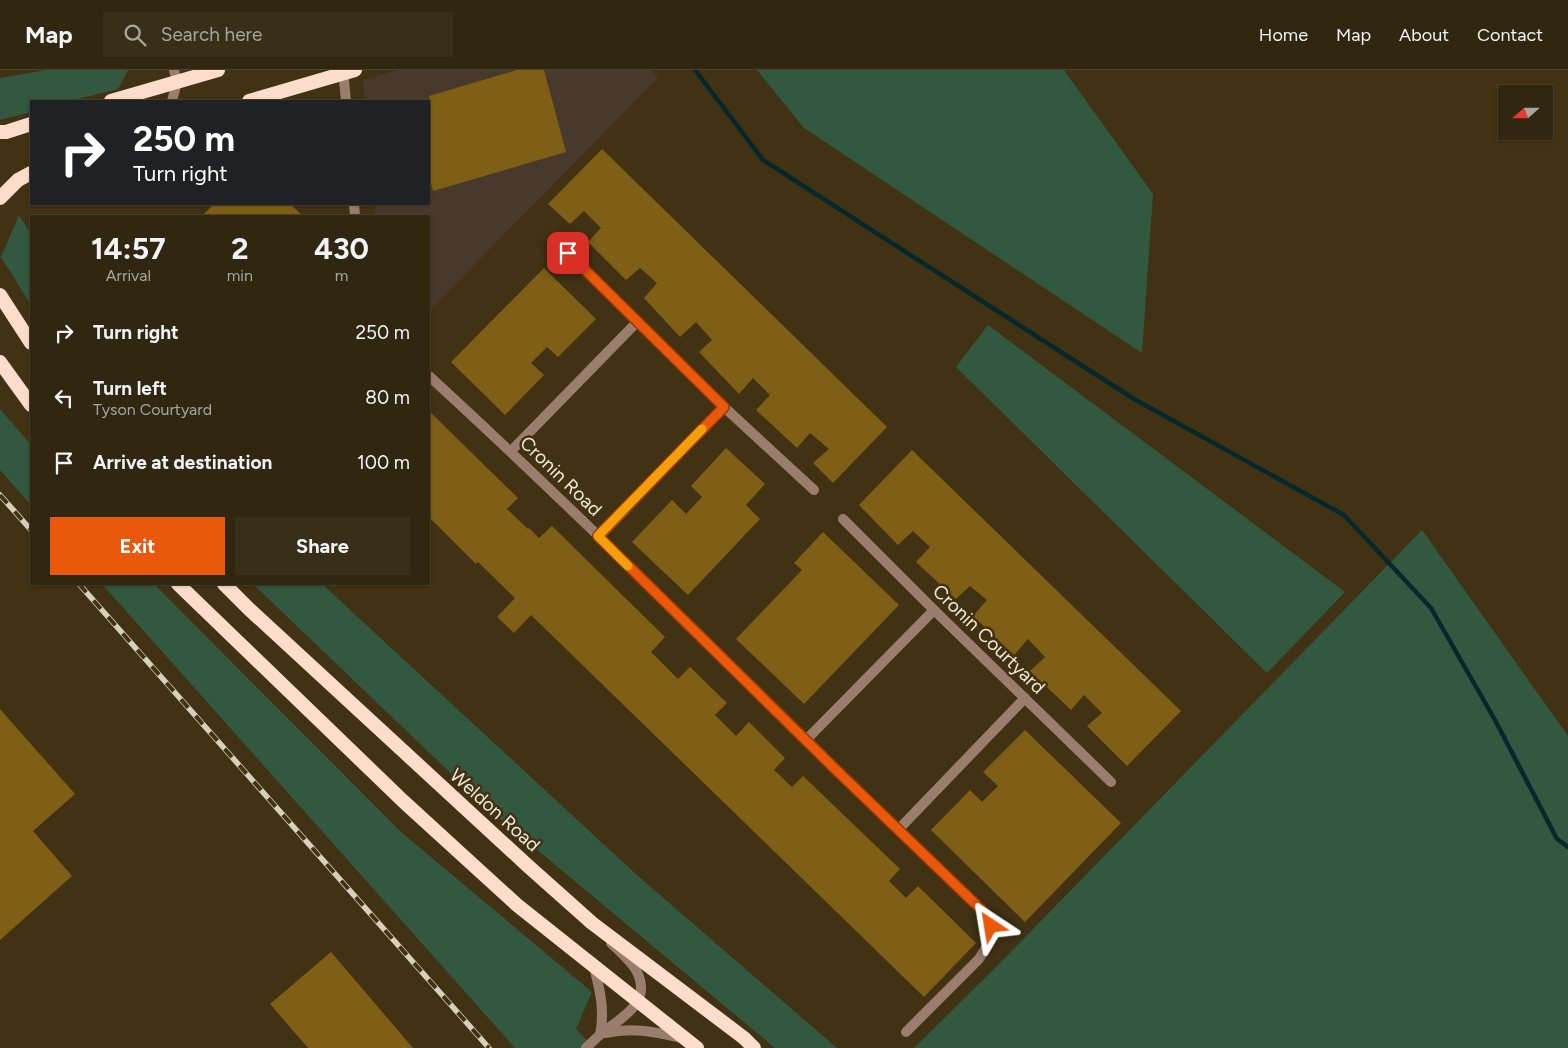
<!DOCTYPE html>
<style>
body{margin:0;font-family:Figtree,sans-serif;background:#392e18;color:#f1f3f6;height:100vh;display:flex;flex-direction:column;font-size:19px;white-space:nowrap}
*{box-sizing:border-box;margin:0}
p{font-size:16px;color:#a8a59e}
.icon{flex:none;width:28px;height:28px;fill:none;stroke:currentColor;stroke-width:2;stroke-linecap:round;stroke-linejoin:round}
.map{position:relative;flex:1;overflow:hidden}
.side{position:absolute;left:30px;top:145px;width:400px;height:370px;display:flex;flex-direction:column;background:#31260f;border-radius:0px;box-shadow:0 1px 4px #0004,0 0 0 1px #4c432f}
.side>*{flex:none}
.hud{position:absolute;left:30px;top:30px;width:400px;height:105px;border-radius:0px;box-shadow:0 1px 4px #0004,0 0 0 1px #4c432f;background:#202124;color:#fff;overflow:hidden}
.needle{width:32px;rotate:249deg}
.fabs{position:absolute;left:1498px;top:15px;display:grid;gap:10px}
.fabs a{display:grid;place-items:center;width:55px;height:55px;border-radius:0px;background:#31260f;box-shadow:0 1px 4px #0004,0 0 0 1px #4c432f;font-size:25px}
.pin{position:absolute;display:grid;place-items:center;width:42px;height:42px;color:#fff;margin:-21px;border-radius:10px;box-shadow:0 2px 8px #0006}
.me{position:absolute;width:55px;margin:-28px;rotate:327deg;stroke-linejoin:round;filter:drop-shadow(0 0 4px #0008)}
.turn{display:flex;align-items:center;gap:18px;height:105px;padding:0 20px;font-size:22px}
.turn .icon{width:65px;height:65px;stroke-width:2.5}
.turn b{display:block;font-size:35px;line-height:42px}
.eta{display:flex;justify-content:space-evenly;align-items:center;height:85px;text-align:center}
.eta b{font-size:30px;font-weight:700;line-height:35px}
.action{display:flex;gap:10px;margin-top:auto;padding:10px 20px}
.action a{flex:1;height:58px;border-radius:0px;background:#ea580c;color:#fff;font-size:20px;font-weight:700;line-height:58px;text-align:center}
.action a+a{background:#392e18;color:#f1f3f6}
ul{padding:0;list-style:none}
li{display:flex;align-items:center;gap:15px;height:65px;padding:0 20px}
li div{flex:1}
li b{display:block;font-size:19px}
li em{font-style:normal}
header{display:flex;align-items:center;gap:30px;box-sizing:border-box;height:70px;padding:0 25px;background:#31260f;border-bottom:1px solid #4c432f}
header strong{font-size:24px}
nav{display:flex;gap:28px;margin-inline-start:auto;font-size:18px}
.search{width:350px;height:45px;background:#392e18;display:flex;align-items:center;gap:12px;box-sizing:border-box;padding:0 18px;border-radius:0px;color:#a8a59e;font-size:19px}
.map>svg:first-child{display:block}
</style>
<header>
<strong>Map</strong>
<div class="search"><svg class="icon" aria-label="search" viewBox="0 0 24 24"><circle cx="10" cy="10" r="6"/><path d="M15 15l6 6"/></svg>Search here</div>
<nav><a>Home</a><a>Map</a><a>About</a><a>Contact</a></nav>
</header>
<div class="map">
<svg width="1568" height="978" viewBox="0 0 1568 978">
<rect width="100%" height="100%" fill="#413214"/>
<path fill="#47392b" d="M398 0H652L658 8 429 241V146H375L374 134H429V31H365L363 10Z"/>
<g fill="#325840">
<path d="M46 0H128L118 19 70 31H31V42L0 50V8Z"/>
<path d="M757 0H1064L1153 124 1142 283 804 58Z"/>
<path d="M19 145 31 164V235L1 187Z"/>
<path d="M988 255 1345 522 1267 603 956 297Z"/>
<path d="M0 339 31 375V435L0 400Z"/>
<path d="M1422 460 1568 666V978H914L1000 893Z"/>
<path d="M102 514H154L401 762 592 922 576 959 594 978H515Z"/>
<path d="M253 514H322L638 806 837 978H775L487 738Z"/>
</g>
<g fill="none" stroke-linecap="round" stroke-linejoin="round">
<path stroke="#06282c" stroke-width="4.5" d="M695 0 763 90 1134 329 1344 445 1431 538 1495 650 1557 769 1568 777"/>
</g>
<g fill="#7f5f15">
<path d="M517 0H544L566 82 433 121 429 106V26Z"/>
<path d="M602 79 887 357 833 413 813 393 829 379 810 363 797 378 756 340 770 325 753 308 739 324 699 282 712 270 696 252 680 267 644 228 657 213 640 198 626 210 588 172 601 158 584 141 570 154 548 134Z"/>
<path d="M214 134H290L303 146H202Z"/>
<path d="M544 198 596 249 558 287 547 277 531 293 544 305 505 345 451 292Z"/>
<path d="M429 341 518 428 507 439 528 459 529 458 539 468 552 456 665 567 651 582 678 609 690 597 727 633 715 645 736 666 749 652 785 688 774 700 792 717 803 706 900 799 889 811 906 828 918 816 976 873 924 927 531 545 514 563 497 547 515 528 478 492 476 494 429 447Z"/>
<path d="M726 378 765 414 746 435 760 449 688 525 632 472 672 430 686 444 702 427 691 416Z"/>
<path d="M912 380 1181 641 1127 696 1087 656 1102 643 1084 625 1071 640 1030 601 1045 587 1028 569 1014 585 973 546 987 530 970 516 956 529 916 492 930 477 913 461 898 475 859 435Z"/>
<path d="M823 462 899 535 804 634 736 569 802 500 794 493Z"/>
<path d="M0 639 75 724 33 761 72 806 0 870Z"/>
<path d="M1025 660 1121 753 1025 852 931 760 970 720 982 732 998 716 983 702Z"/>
<path d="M331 882 413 978H308L270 934Z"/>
</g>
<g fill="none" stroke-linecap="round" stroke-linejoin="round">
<g stroke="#9a7d6d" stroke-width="10">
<path d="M343 0 346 31"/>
<path d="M172 31 177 12 174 0"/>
<path d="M354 134 355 146"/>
<path d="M555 170 724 337 814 420"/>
<path d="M429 306C620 481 801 668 989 847L993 866 979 889 906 962"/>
<path d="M511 381 637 252"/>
<path d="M843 449 934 540 1111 712"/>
<path d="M599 467 724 337"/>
<path d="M806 670 934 540"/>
<path d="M898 760 1025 628"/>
<path d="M594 897C600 920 605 941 600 965"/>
<path d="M605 963C634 957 654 962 682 968"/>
<path d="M586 978C592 972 599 965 606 960 626 945 651 931 637 902 633 893 619 881 611 873"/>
</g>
<g stroke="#fcdccb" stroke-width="14">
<path d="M111 31 218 0"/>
<path d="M249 31 355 0"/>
<path d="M0 62H6L31 54"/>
<path d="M0 128 18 110 31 103"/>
<path d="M0 225 31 273"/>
<path d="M0 292 31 335"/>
<path d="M178 514 403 731 517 835 697 978"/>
<path d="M224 514 249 539 528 796 592 853 744 968 754 978"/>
</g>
<g stroke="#d9cfbd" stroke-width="5.5">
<g id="rail">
<path d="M0 425 31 460"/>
<path d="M79 514 489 978"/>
</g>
</g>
<use href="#rail" stroke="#413214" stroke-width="4" stroke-dasharray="11" stroke-linecap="butt"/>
</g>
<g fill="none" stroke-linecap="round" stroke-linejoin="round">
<g stroke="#983908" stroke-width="12">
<path id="route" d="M568 183 724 337 598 466 832 696 989 847 991 856"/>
</g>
<use href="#route" stroke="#ea580c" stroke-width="9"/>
<path stroke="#f59e0b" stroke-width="9" d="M628 496 598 466 702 359"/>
</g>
<g text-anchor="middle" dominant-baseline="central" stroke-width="5" stroke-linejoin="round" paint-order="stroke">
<g font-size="19" fill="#f0e7d6" stroke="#413214">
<text transform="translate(561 406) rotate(44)">Cronin Road</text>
<text transform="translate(989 569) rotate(44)">Cronin Courtyard</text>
<text transform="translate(495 740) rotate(42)">Weldon Road</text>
</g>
</g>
</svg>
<div class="fabs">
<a><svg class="needle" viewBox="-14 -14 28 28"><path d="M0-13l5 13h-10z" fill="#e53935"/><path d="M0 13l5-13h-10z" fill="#a8a59e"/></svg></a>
</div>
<div class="pin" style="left:568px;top:183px;background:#d93025"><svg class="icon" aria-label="arrive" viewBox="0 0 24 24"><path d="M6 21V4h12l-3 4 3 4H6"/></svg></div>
<svg class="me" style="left:991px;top:856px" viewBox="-20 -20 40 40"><path d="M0-17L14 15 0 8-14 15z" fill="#ea580c" stroke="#fff" stroke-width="4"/></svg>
<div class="hud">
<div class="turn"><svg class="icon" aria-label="right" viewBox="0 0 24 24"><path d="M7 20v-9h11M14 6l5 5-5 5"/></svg><div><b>250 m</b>Turn right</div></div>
</div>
<section class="side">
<div class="eta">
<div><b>14:57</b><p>Arrival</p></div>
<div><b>2</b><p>min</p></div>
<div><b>430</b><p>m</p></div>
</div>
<ul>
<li><svg class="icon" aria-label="right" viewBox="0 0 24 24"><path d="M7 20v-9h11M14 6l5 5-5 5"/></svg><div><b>Turn right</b></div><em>250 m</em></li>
<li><svg class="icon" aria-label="left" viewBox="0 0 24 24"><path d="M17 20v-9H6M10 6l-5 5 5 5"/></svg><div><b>Turn left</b><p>Tyson Courtyard</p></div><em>80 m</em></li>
<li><svg class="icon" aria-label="arrive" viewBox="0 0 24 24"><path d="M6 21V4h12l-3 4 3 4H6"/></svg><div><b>Arrive at destination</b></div><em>100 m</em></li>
</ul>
<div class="action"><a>Exit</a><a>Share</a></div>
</section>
</div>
